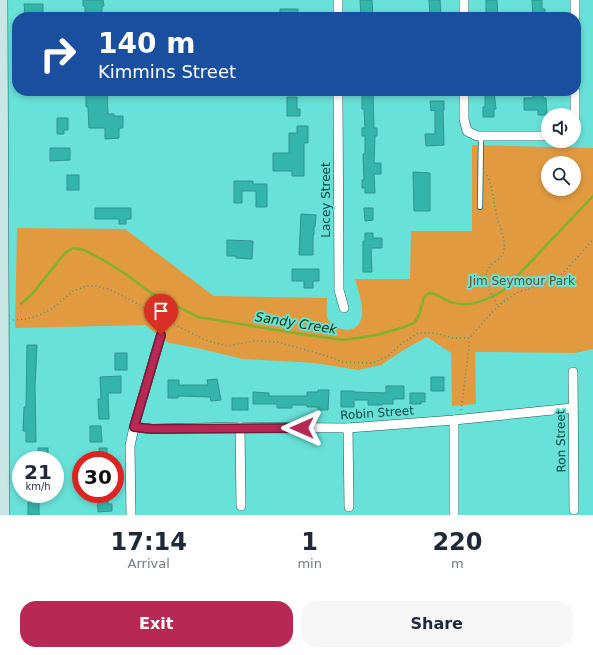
<!DOCTYPE html>
<style>
body{margin:0;font-family:"DejaVu Sans",sans-serif;background:#f6f6f7;color:#1f2937;height:100vh;display:flex;flex-direction:column;font-size:15px;white-space:nowrap}
*{box-sizing:border-box;margin:0}
p{font-size:13px;color:#747a83}
.icon{flex:none;width:22px;height:22px;fill:none;stroke:currentColor;stroke-width:2;stroke-linecap:round;stroke-linejoin:round}
.map{position:relative;height:515px;overflow:hidden}
.sheet{display:flex;flex-direction:column;background:#fff;flex:1}
.sheet>*{flex:none}
.top-card{position:absolute;left:12px;top:12px;width:569px;height:84px;border-radius:16px;box-shadow:0 2px 6px #0003;background:#1a4fa0;color:#fff;overflow:hidden}
.controls{position:absolute;left:541px;top:108px;display:grid;gap:8px}
.controls a{display:grid;place-items:center;width:40px;height:40px;border-radius:50%;background:#fff;box-shadow:0 2px 6px #0003;font-size:20px}
.speed{position:absolute;left:12px;top:451px;display:flex;gap:8px;font-size:20px;font-weight:700;text-align:center}
.speed>*{display:grid;place-content:center;width:52px;height:52px;border-radius:50%;background:#fff;box-shadow:0 2px 6px #0003;line-height:1}
.speed small{font-size:10px;font-weight:400}
.speed .limit{border:6px solid #d22;background:#fff;color:#111}
.pin{position:absolute;display:grid;place-items:center;width:34px;height:34px;color:#fff;margin:-41px -17px;border-radius:50% 50% 50% 0;rotate:-45deg;box-shadow:0 0 4px #0007}
.pin .icon{rotate:45deg}
.me{position:absolute;width:44px;margin:-22px;rotate:270deg;stroke-linejoin:round;filter:drop-shadow(0 0 3px #0008)}
.turn{display:flex;align-items:center;gap:14px;height:84px;padding:0 20px;font-size:18px}
.turn .icon{width:52px;height:52px;stroke-width:2.5}
.turn b{display:block;font-size:28px;line-height:34px}
.eta{display:flex;justify-content:space-evenly;align-items:center;height:68px;text-align:center}
.eta b{font-size:24px;font-weight:600;line-height:28px}
.primary-button{display:flex;gap:8px;margin-top:auto;padding:8px 20px}
.primary-button a{flex:1;height:46px;border-radius:16px;background:#b72854;color:#fff;font-size:16px;font-weight:600;line-height:46px;text-align:center}
.primary-button a+a{background:#f6f6f7;color:#1f2937}
.map>svg:first-child{display:block}
</style>
<div class="map">
<svg width="593" height="515" viewBox="0 0 593 515">
<rect width="100%" height="100%" fill="#68e1d8"/>
<path fill="#e19a40" fill-rule="evenodd" d="M472 145 593 148V349L575 353 475 352 476 404 452 406 451 353 427 337 407 348 381 365 358 370 315 363 243 359 197 348 169 343 145 325 15 328 17 228 125 229 214 296 327 298C327 304 326 311 327 317 331 329 353 336 360 322 366 309 358 291 355 279H410L411 231H472ZM548 163H574V189H548Z"/>
<g fill="none" stroke-linecap="round" stroke-linejoin="round">
<path stroke="#7fb22f" stroke-width="2.5" d="M21 304 33 293 65 253 73 248 84 250 105 261 127 275 151 293 198 317 301 334 343 340 377 335 404 327 414 323 419 315 424 297 429 293C436 293 440 297 446 300 467 310 485 301 504 290L593 196"/>
</g>
<g fill="#33b5ac" stroke="#34928c">
<path d="M83 0H103L104 6H102V17H85V6H83Z"/>
<path d="M360 0H372L373 16H361Z"/>
<path d="M429 0H440L441 15 430 16Z"/>
<path d="M486 0H497L498 16H486Z"/>
<path d="M532 0H542V9H545V17H533Z"/>
<path d="M24 4H43V13L34 14V17H27V14H25Z"/>
<rect x="280" y="9" width="18" height="8"/>
<path d="M98 91H107L108 114H114V116H123V128H119V138L105 139V128H89L88 107H86V95H98Z"/>
<path d="M362 91H373L374 128H377V136H375L374 163H381V174H374L375 193H365V188H362V180H364L363 154H365V136H362V128H365L364 109H362Z"/>
<path d="M485 91H494L496 109H494V117H483V107H485Z"/>
<path d="M533 91H543V98H546L547 115H538V110H524V98H533Z"/>
<path d="M287 97H297V109H300V116H287Z"/>
<path d="M430 101H444V110H443L444 145 426 146 425 134H435V110L431 111Z"/>
<path d="M57 118H68V130H64V134H57Z"/>
<path d="M297 126H308V143H304V176H292V171H273V153H289V133H297Z"/>
<path d="M50 148H70V160L50 161Z"/>
<path d="M413 172 430 173V211H414Z"/>
<rect x="67" y="175" width="12" height="15"/>
<path d="M234 181H253V184H267V207H256V191H242V203H234Z"/>
<path d="M95 208H131V219H126V224H119V219H95Z"/>
<path d="M364 208H373V220L365 221Z"/>
<path d="M301 214 316 215 315 227H314V235H313V255H299Z"/>
<path d="M365 233H373V238H382V248H371L372 272H363V241H365Z"/>
<path d="M227 240 253 241 252 259 236 258V256H227Z"/>
<path d="M292 269H319V281H313V288H304V281H292Z"/>
<path d="M27 345H37L35 387 36 442H26V431H23L24 407H26Z"/>
<rect x="115" y="353" width="12" height="17"/>
<path d="M121 376V393H108L109 419H99L98 399H101L100 377Z"/>
<rect x="431" y="377" width="13" height="14"/>
<path d="M217 379 221 400 211 401 210 397 178 396V398H168V380H179V385H208L207 380Z"/>
<path d="M386 386H404V399H393V404H382V405H368V400H354V407H341V391H354V392L386 393Z"/>
<path d="M318 390H329L328 410H318V407H307V405H292V408H277V404H253V392L269 393V396H307V392H318Z"/>
<path d="M410 393H425V402H421V404H410Z"/>
<rect x="232" y="398" width="16" height="12"/>
<path d="M90 426H101L102 442H90Z"/>
<rect x="38" y="448" width="10" height="12"/>
<path d="M99 448H107V460H100Z"/>
<path d="M97 494H108V504H112V511L98 512Z"/>
<path d="M39 501V515H28V502Z"/>
</g>
<g fill="none" stroke-linecap="round" stroke-linejoin="round">
<g stroke="#185c57" stroke-width="6">
<path id="lane" d="M480 207 481 136"/>
</g>
<g stroke="#185c57" stroke-width="10">
<g id="street">
<path d="M338 0V17"/>
<path d="M464 0V17"/>
<path d="M575 0V17"/>
<path d="M338 91 339 290 344 308"/>
<path d="M464 91V119L467 131 477 136H548"/>
<path d="M574 126 575 124V91"/>
<path d="M573 372 574 510"/>
<path d="M134 427 152 429 240 427 348 428 454 420 573 408"/>
<path d="M240 427 241 506"/>
<path d="M348 428 349 507"/>
<path d="M131 515 130 446 134 427 161 335"/>
<path d="M454 515V420"/>
</g>
</g>
<g stroke="#185c57" stroke-width="14">
<path id="secondary" d="M1 0 3 515"/>
</g>
<g stroke="#3d958f" stroke-width="1.5" stroke-dasharray="1 3" stroke-linecap="butt">
<path d="M487 175C494 189 493 202 497 217 499 227 506 238 504 249 504 255 500 258 496 261 477 274 490 291 498 306"/>
<path d="M13 320 27 319 40 315 53 308 73 291 86 286H96L108 289 125 297 166 320 205 340 227 346 255 341 278 342 324 355 343 362 373 363 388 356 401 344 418 333H435L454 338H470C483 322 498 303 517 293 528 288 541 287 552 281 566 273 581 252 593 239"/>
<path d="M461 410 470 339"/>
</g>
<use href="#lane" stroke="#fff" stroke-width="4.5"/>
<use href="#street" stroke="#fff" stroke-width="9"/>
<use href="#secondary" stroke="#c7e6e4" stroke-width="13"/>
</g>
<g fill="none" stroke-linecap="round" stroke-linejoin="round">
<g stroke="#771a37" stroke-width="10">
<path id="route" d="M161 335 134 427 152 429 302 428"/>
</g>
<use href="#route" stroke="#b72854" stroke-width="7"/>
</g>
<g text-anchor="middle" dominant-baseline="central" stroke-width="4" stroke-linejoin="round" paint-order="stroke">
<g font-size="12" fill="#0e4441" stroke="#68e1d8">
<text transform="translate(326 200) rotate(-90)">Lacey Street</text>
<text transform="translate(377 413) rotate(-4)">Robin Street</text>
<text transform="translate(561 441) rotate(-91)">Ron Street</text>
</g>
<g font-size="12" fill="#6f4b1d" stroke="#68e1d8">
<text x="522" y="281">Jim Seymour Park</text>
</g>
<g font-size="13" font-style="italic" fill="#1e3100" stroke="#68e1d8">
<text transform="translate(296 323) rotate(9)">Sandy Creek</text>
</g>
</g>
</svg>
<div class="controls">
<a><svg class="icon" aria-label="sound" viewBox="0 0 24 24"><path d="M4 9h4l5-4v14l-5-4H4zM17 9q2 3 0 6"/></svg></a>
<a><svg class="icon" aria-label="search" viewBox="0 0 24 24"><circle cx="10" cy="10" r="6"/><path d="M15 15l6 6"/></svg></a>
</div>
<div class="speed"><div>21<small>km/h</small></div><div class="limit">30</div></div>
<div class="pin" style="left:161px;top:335px;background:#d93025"><svg class="icon" aria-label="arrive" viewBox="0 0 24 24"><path d="M6 21V4h12l-3 4 3 4H6"/></svg></div>
<svg class="me" style="left:302px;top:428px" viewBox="-20 -20 40 40"><path d="M0-17L14 15 0 8-14 15z" fill="#b72854" stroke="#fff" stroke-width="4"/></svg>
<div class="top-card">
<div class="turn"><svg class="icon" aria-label="right" viewBox="0 0 24 24"><path d="M7 20v-9h11M14 6l5 5-5 5"/></svg><div><b>140 m</b>Kimmins Street</div></div>
</div>
</div>
<section class="sheet">
<div class="eta">
<div><b>17:14</b><p>Arrival</p></div>
<div><b>1</b><p>min</p></div>
<div><b>220</b><p>m</p></div>
</div>
<div class="primary-button"><a>Exit</a><a>Share</a></div>
</section>
